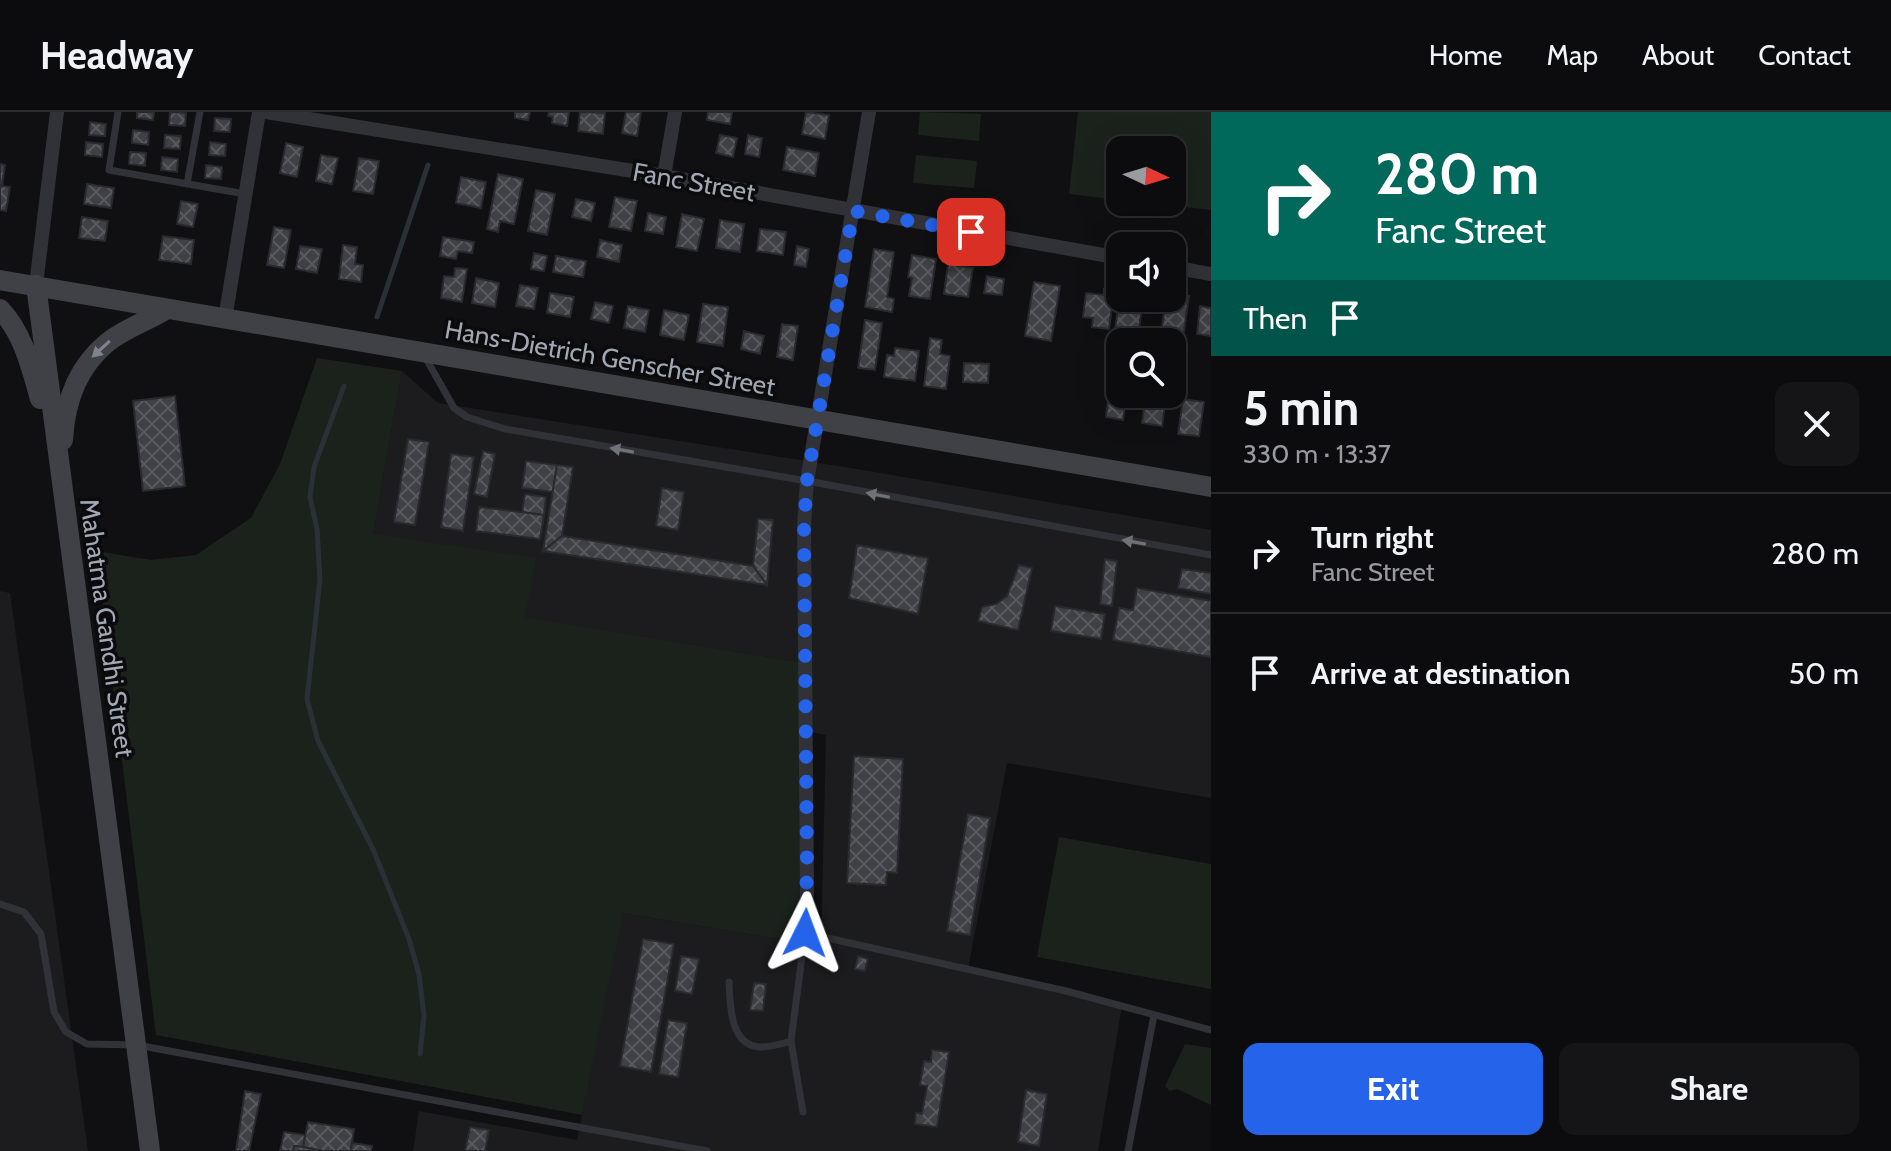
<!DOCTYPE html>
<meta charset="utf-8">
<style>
body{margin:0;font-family:Cabin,sans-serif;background:#151517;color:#f1f3f6;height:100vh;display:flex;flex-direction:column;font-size:30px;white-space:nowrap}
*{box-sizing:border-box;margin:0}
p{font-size:26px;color:#9a9b9e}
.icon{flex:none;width:44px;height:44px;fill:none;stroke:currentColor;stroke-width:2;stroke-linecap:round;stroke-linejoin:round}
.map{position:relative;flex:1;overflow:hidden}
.drawer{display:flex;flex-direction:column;background:#0c0c0e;width:680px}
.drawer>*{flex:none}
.banner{background:#00695c;color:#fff;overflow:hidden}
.needle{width:52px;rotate:94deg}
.controls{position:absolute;left:1106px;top:24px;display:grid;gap:16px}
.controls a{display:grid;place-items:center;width:80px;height:80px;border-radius:16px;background:#0c0c0e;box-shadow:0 8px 32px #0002,0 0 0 2px #2c2c2e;font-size:40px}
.pin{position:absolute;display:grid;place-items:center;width:68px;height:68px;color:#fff;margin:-34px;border-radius:16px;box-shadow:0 4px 12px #0006}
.me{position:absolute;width:88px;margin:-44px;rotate:3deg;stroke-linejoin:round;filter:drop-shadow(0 0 6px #0008)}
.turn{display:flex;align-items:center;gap:28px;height:168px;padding:0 32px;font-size:36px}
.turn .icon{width:104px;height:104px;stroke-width:2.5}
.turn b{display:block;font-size:56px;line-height:68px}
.then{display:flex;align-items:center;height:76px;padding:0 32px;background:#0003;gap:16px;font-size:30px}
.round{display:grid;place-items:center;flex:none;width:84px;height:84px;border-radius:16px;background:#151517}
.headline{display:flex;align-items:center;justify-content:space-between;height:136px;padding:0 32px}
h1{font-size:48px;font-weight:800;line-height:60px}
.button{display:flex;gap:16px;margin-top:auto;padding:16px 32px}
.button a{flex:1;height:92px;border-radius:16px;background:#2563eb;color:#fff;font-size:32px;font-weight:800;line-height:92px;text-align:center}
.button a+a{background:#151517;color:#f1f3f6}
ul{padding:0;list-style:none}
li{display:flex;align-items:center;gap:24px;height:120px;padding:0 32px;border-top:2px solid #2c2c2e}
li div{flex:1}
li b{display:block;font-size:30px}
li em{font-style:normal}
header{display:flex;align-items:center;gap:48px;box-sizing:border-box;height:112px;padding:0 40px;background:#0c0c0e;border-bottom:2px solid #2c2c2e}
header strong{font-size:38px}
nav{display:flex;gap:44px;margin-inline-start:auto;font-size:28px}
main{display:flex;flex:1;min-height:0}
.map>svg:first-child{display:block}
</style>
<header>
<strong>Headway</strong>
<nav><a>Home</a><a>Map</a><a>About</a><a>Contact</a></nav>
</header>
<main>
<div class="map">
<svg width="1211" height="1039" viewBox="0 0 1211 1039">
<defs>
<pattern id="building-cross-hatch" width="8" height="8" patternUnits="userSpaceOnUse" patternTransform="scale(2)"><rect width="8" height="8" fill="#3f4045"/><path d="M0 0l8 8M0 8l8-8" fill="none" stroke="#58595d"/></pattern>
</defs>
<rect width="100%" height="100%" fill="#101012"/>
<g fill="#1c1c1f">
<path d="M402 259 438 291 857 357 1211 418V686L1007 651 968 857 1122 894 1098 1039H413L419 999 577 1028 622 801 821 834 826 623 806 619 805 551 524 505 373 422Z"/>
<path d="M0 479 10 481 88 1039H0Z"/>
</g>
<g fill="#1b221c">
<path d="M920 0 981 2 979 29 918 23Z"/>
<path d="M1078 0H1211V98L1140 90H1172V38H1120V88L1069 82Z"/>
<path d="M916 43 977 49 974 76 913 71Z"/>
<path d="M317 246 402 259 373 422 536 446 525 505 805 551 803 831 623 801 582 1003 156 923 96 439 151 448 196 443 251 406 280 352Z"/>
<path d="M1059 725 1211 752V877L1037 845Z"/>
<path d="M1185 932 1211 936V993L1177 977 1170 979 1165 974Z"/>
</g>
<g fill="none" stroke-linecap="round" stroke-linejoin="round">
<g stroke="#293137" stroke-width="5">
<path d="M377 205 428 53"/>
<path d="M344 274 314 355 310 385 317 417 320 467 307 587 318 629 373 737 409 827 419 862 424 904 420 942"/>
</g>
</g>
<g fill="url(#building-cross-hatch)" stroke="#2a2a2e" stroke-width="2">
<path d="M137 0H154L153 8 137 6Z"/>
<path d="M170 0 186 1 185 14 169 13Z"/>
<path d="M515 0H530L528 8 515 6Z"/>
<path d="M549 0H569L567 14 552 11 553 5 548 4Z"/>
<path d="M580 0 605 1 603 22 578 19Z"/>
<path d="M626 0H641L637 24 622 21Z"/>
<path d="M708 0H732L730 12 707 8Z"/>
<path d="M806 0 829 3 825 27 802 22Z"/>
<path d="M215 6 231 7 230 20 214 19Z"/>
<path d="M90 10 106 12 105 24 89 23Z"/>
<path d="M133 18 149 20 148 33 132 31Z"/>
<path d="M165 23 181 24 180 37 164 36Z"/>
<path d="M720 23 737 26 733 45 716 41Z"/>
<path d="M748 23 762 26 759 45 745 42Z"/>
<path d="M86 30 103 32 102 45 85 43Z"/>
<path d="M210 30 226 32 225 44 209 43Z"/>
<path d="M286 31 303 35 297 65 280 61Z"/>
<path d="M787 35 819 41 815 64 783 58Z"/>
<path d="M130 40 146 41 145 54 129 52Z"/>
<path d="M321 43 338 46 332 72 316 69Z"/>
<path d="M162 45 178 47 177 60 161 58Z"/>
<path d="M359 46 379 49 373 82 353 79Z"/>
<path d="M0 52 5 53 2 74 10 75 6 99 0 98Z"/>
<path d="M206 53 222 55 221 67 205 66Z"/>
<path d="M498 62 523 67 514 112 500 109 498 120 487 117Z"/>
<path d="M461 65 486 70 481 96 456 91Z"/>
<path d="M87 72 114 76 111 96 84 92Z"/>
<path d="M536 78 555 82 547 123 528 119Z"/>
<path d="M615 85 637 89 631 119 609 115Z"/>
<path d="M576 87 595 91 591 109 572 105Z"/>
<path d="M181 89 198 92 193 115 177 112Z"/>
<path d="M648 101 666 105 663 122 645 119Z"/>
<path d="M682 102 704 107 697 139 676 135Z"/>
<path d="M82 105 108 109 105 129 79 126Z"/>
<path d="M720 108 744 112 740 140 716 136Z"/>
<path d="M274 115 291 118 284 156 267 153Z"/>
<path d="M760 117 786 120 783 143 757 139Z"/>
<path d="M163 124 194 128 191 152 159 148Z"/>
<path d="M443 125 474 130 472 141 458 139 456 147 440 144Z"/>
<path d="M600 128 622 133 619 150 597 145Z"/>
<path d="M343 133 357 135 355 152 363 153 361 170 339 167Z"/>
<path d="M300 134 322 137 317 161 296 157Z"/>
<path d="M797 134 809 137 806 155 794 153Z"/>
<path d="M874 137 894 140 887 185 894 187 892 200 865 195Z"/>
<path d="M534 141 547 144 544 159 531 157Z"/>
<path d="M912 143 936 147 930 187 909 184 912 166 908 165Z"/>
<path d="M556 144 586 149 583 165 553 160Z"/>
<path d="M948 152 973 156 968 185 944 182Z"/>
<path d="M455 156 467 157 462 190 441 186 444 164 454 165Z"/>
<path d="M987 164 1004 167 1002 183 984 181Z"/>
<path d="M476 166 499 171 495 195 472 191Z"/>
<path d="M1034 170 1060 174 1051 229 1025 224Z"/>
<path d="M520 173 538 176 534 197 516 194Z"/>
<path d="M1104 177 1114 178 1109 217 1092 215 1093 206 1083 205 1086 181 1104 183Z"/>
<path d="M550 181 574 185 570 205 547 201Z"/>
<path d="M1176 182 1189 184 1183 225 1161 221 1166 187 1175 188Z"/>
<path d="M1120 183V186L1143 189 1137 230 1113 231Z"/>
<path d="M595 190 613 194 609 211 591 207Z"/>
<path d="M703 192 728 195 723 234 697 230Z"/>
<path d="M628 194 649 198 645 220 624 216Z"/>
<path d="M1200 194 1211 196V224L1197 222Z"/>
<path d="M664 198 689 203 684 228 660 223Z"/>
<path d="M865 208 882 211 875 258 858 256Z"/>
<path d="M782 212 798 214 793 248 777 245Z"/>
<path d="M744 219 764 224 760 242 741 237Z"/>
<path d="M930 226 942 228 940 242 950 244 946 277 924 274Z"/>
<path d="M895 236 919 239 915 269 884 265 887 243 894 244Z"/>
<path d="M964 251 989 252 988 271 963 270Z"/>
<path d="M1111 265 1120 267V282H1127L1123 308 1106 305Z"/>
<path d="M175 284 185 374 143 379 133 289Z"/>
<path d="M1183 287 1204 290 1199 324 1178 322Z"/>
<path d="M1145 289 1165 292 1162 314 1142 311Z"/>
<path d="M408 327 429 330 415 413 394 410Z"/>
<path d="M483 339 495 342 487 385 474 382Z"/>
<path d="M451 342 474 345 463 419 441 415Z"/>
<path d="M526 349 557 353 553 380 522 376Z"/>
<path d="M557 353 573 355 562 424 543 439Z"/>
<path d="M662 376 684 380 678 418 656 414Z"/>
<path d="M525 382 546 385 544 403 522 400Z"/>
<path d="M479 395 544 403 540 427 476 419Z"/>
<path d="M758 407 773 408 767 473 753 454Z"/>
<path d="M562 424 753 454 767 473 543 439Z"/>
<path d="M857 433 928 446 918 502 849 486Z"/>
<path d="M1105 447 1117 449 1112 494 1100 492Z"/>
<path d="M1019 453 1032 456 1018 518 978 509 982 495 996 492 1007 484Z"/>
<path d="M1182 457 1211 461V482L1178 476Z"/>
<path d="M1137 476 1211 489V545L1113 528 1119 496 1133 498Z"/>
<path d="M1055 494 1105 502 1101 527 1051 519Z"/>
<path d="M854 644 903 647 897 761 887 760 886 773 847 771Z"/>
<path d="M968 702 990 706 970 823 947 819Z"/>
<path d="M643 827 674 832 651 960 620 954Z"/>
<path d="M681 844 699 847 692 882 675 879Z"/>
<path d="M858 844 868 847 865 859 855 857Z"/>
<path d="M754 871 766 872 763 899 750 898Z"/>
<path d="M668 908 687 911 678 965 659 962Z"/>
<path d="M932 938 949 940 937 1015 915 1012 916 1001 922 1002 927 974 920 973 924 949 931 950Z"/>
<path d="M1026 978 1047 982 1039 1034 1018 1030Z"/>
<path d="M245 979 261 982 249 1039H236Z"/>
<path d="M308 1010 354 1017 351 1039H323L303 1035Z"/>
<path d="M470 1015 489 1018 485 1039H465Z"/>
<path d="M284 1020 305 1023 303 1035 294 1034 293 1039H280Z"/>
<path d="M352 1031 372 1034 371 1039H351Z"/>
<path d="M294 1034 303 1035 323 1039H293Z"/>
</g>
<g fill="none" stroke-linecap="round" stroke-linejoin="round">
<g stroke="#313237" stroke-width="7">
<path d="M118 0 109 58 245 82"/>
<path d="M187 72 200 0"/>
<path d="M424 243 454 296 467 305 505 317 807 369 1211 443"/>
<path d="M0 792 24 800 41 822 54 900 66 920 87 932 137 933 707 1039"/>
<path d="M729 870C730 892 730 933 759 935 769 936 781 932 791 929L805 821 1066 879 1211 918"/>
<path d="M791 929 803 1000"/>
<path d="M1128 1039 1154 903"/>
</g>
<g stroke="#313237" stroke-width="14">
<path d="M266 0 664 64 1120 146"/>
<path d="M664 64 675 0"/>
<path d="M1172 155 1211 162"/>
<path d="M36 173 57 0"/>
<path d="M225 207 259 0"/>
<path d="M805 821 807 781 804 414 807 369 869 0"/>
</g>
<g stroke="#3f4147" stroke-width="20">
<path d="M0 168 1211 375"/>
<path d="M36 173 150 1039"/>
<path d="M0 197C23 221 31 255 40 287"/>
<path d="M63 328C65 290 77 255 108 230 126 216 148 209 167 197"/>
</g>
</g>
<defs><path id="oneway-solid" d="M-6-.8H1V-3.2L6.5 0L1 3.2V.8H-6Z" transform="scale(2)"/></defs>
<use fill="#7f838d" href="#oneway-solid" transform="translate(101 237) rotate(137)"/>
<g fill="#6f727b">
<use href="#oneway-solid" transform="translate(622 338) rotate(-170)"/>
<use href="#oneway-solid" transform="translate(878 383) rotate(-169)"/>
<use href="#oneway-solid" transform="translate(1134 430) rotate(-170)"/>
</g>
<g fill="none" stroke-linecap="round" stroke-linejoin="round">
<path stroke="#2563eb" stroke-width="14" stroke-dasharray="0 25.2" d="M805 821 807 754 804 414 807 369 853 99 971 120"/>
</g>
<g text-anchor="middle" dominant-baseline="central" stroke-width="7" stroke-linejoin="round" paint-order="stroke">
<g font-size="26" fill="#a1a7b3" stroke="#0b0b0d">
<text transform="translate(694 70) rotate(10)">Fanc Street</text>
<text transform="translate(610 246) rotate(10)">Hans-Dietrich Genscher Street</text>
<text transform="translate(107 516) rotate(82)">Mahatma Gandhi Street</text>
</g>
</g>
</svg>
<div class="controls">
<a><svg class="needle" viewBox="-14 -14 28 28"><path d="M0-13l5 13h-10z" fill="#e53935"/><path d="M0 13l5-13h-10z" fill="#9a9b9e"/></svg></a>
<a><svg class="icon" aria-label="sound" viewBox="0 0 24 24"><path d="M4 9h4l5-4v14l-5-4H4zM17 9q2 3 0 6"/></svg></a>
<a><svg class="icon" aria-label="search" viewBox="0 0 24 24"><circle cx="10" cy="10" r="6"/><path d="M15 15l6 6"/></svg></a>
</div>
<div class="pin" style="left:971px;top:120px;background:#d93025"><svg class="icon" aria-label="arrive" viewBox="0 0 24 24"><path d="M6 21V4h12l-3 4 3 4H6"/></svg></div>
<svg class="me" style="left:805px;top:821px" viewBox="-20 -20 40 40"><path d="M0-17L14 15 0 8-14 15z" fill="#2563eb" stroke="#fff" stroke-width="4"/></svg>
</div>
<section class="drawer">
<div class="banner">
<div class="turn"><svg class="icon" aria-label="right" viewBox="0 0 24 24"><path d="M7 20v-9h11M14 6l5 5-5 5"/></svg><div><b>280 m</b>Fanc Street</div></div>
<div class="then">Then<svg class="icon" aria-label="arrive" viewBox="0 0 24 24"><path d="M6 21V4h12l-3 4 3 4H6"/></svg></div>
</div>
<div class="headline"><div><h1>5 min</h1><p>330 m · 13:37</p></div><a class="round"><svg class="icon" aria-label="close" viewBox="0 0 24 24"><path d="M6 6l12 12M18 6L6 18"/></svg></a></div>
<ul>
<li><svg class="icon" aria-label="right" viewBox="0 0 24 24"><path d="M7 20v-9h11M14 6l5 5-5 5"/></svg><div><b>Turn right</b><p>Fanc Street</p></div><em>280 m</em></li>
<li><svg class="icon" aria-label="arrive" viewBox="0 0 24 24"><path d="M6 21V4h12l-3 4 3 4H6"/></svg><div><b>Arrive at destination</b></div><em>50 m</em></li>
</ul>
<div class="button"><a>Exit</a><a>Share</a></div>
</section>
</main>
